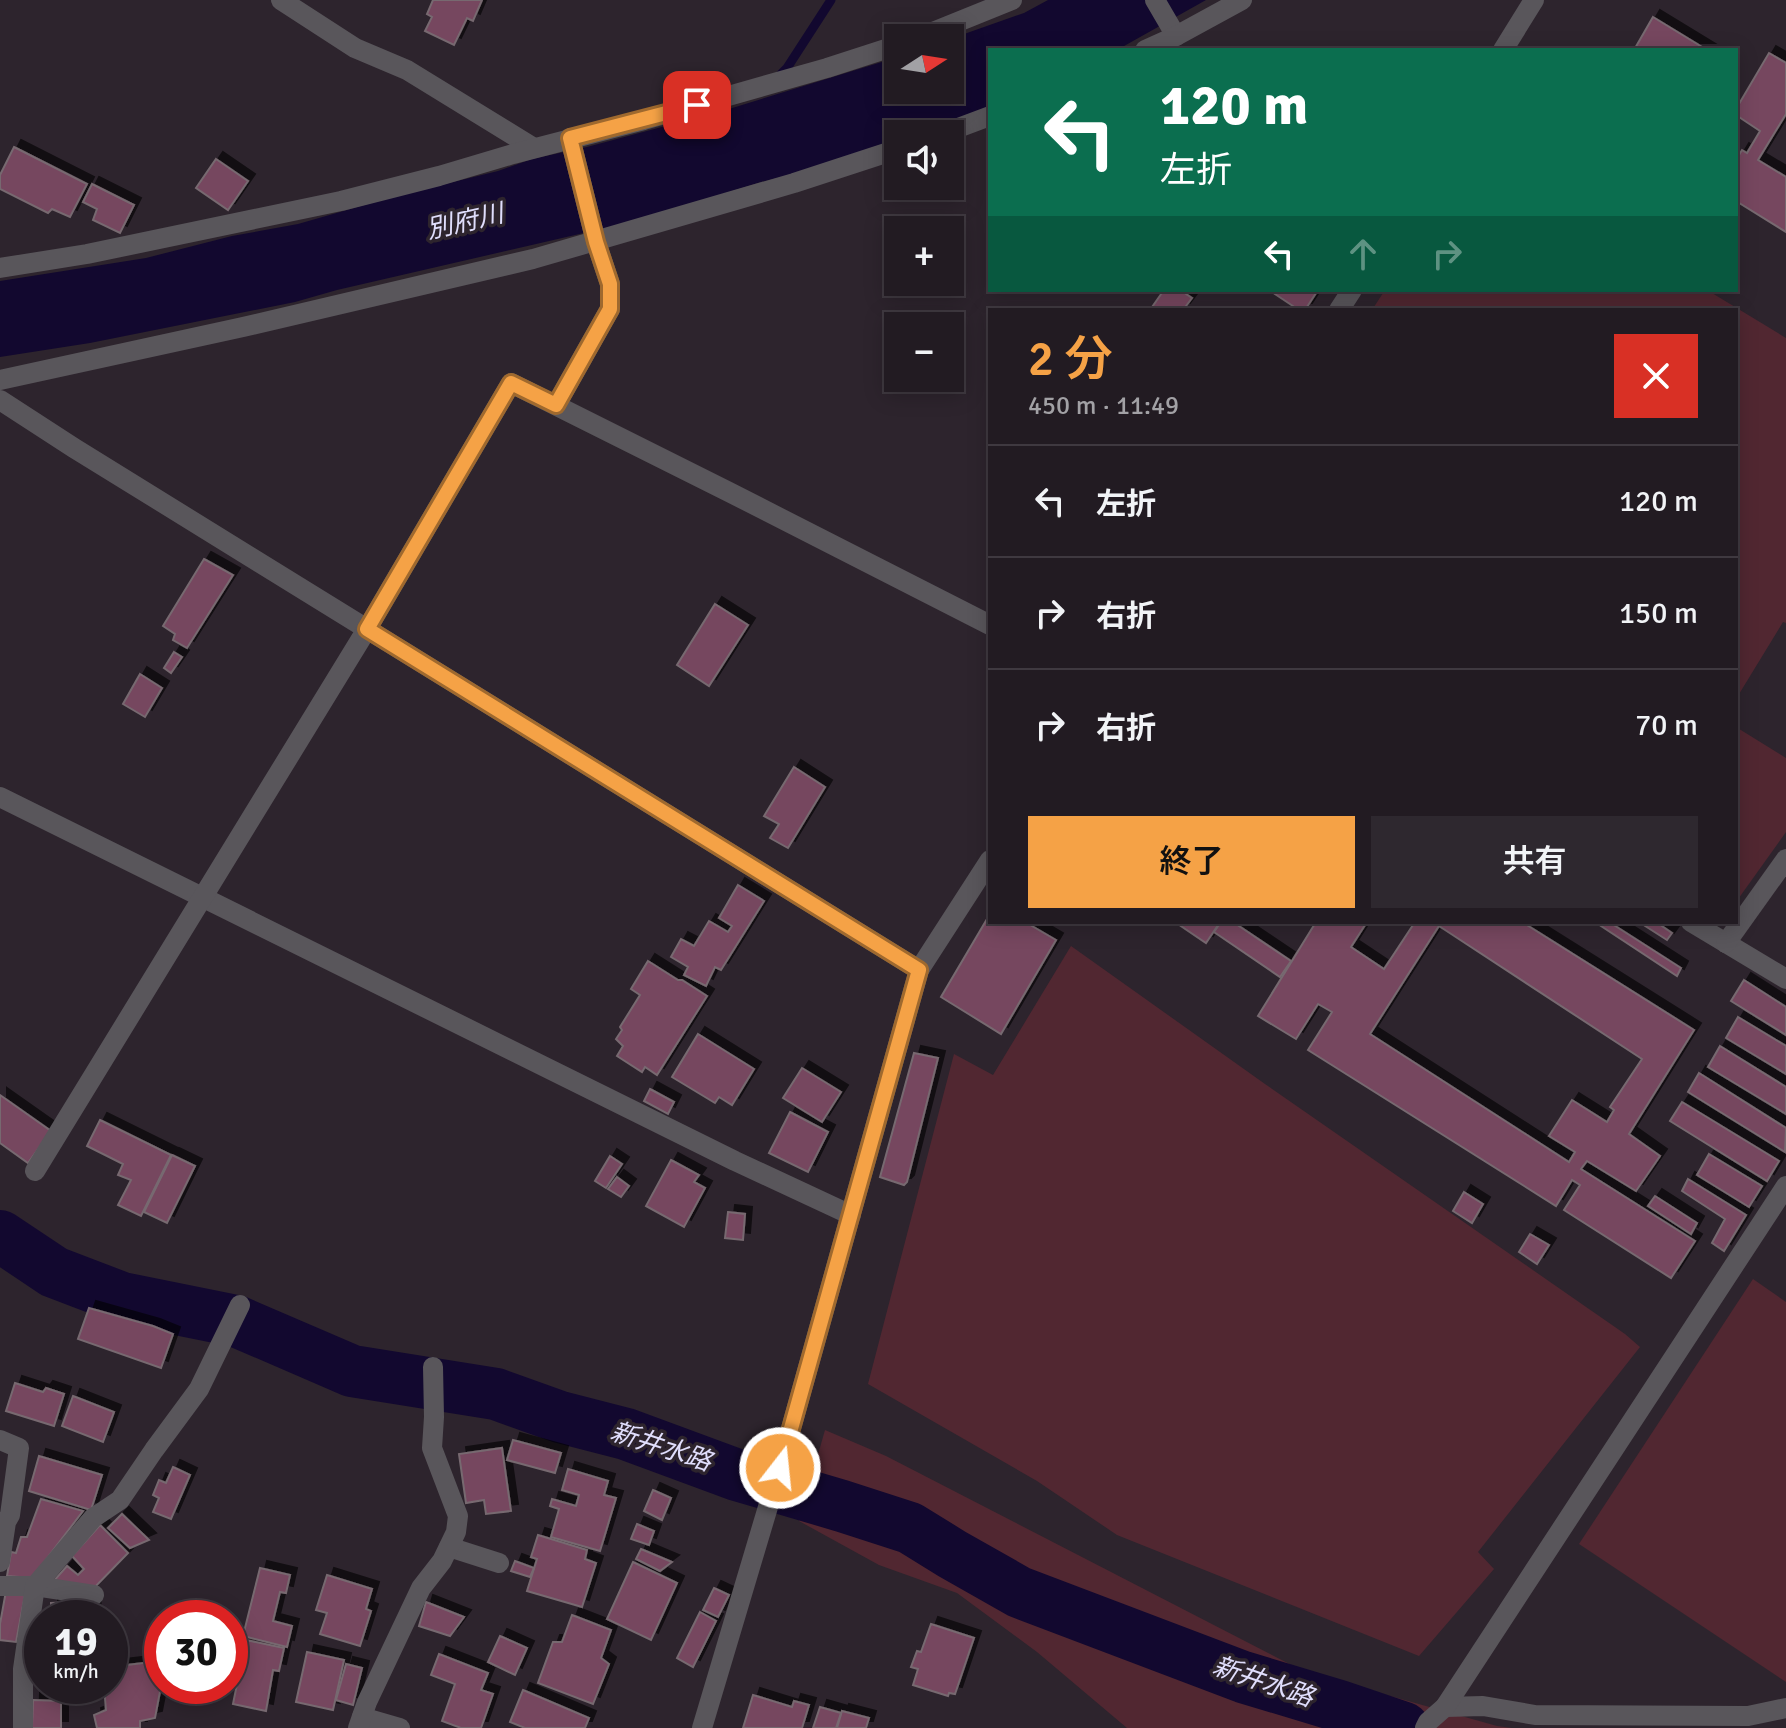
<!DOCTYPE html>
<html lang="ja">
<meta charset="utf-8">
<style>
body{margin:0;font-family:Signika,"Noto Sans JP",sans-serif;background:#2e282f;color:#f1f3f6;height:100vh;display:flex;flex-direction:column;font-size:30px;white-space:nowrap}
*{box-sizing:border-box;margin:0}
p{font-size:26px;color:#a2a1a5}
.icon{flex:none;width:44px;height:44px;fill:none;stroke:currentColor;stroke-width:2;stroke-linecap:round;stroke-linejoin:round}
.map{position:relative;flex:1;overflow:hidden}
.sheet{position:absolute;left:988px;top:308px;width:750px;height:616px;display:flex;flex-direction:column;background:#221b22;border-radius:0px;box-shadow:0 4px 20px #0003,0 0 0 2px #3f3940}
.sheet>*{flex:none}
.guide{position:absolute;left:988px;top:48px;width:750px;height:244px;border-radius:0px;box-shadow:0 4px 20px #0003,0 0 0 2px #3f3940;background:#0b6e4f;color:#fff;overflow:hidden}
.needle{width:52px;rotate:78deg}
.fabs{position:absolute;left:884px;top:24px;display:grid;gap:16px}
.fabs a{display:grid;place-items:center;width:80px;height:80px;border-radius:0px;background:#221b22;box-shadow:0 4px 20px #0003,0 0 0 2px #3f3940;font-size:40px}
.speed{position:absolute;left:24px;top:1600px;display:flex;gap:16px;font-size:40px;font-weight:700;text-align:center}
.speed>*{display:grid;place-content:center;width:104px;height:104px;border-radius:50%;background:#221b22;box-shadow:0 4px 20px #0003,0 0 0 2px #3f3940;line-height:1}
.speed small{font-size:20px;font-weight:400}
.speed .limit{border:12px solid #d22;background:#fff;color:#111}
.pin{position:absolute;display:grid;place-items:center;width:68px;height:68px;color:#fff;margin:-34px;border-radius:16px;box-shadow:0 4px 12px #0006}
.me{position:absolute;width:88px;margin:-44px;rotate:16deg;stroke-linejoin:round;filter:drop-shadow(0 0 6px #0008)}
.turn{display:flex;align-items:center;gap:28px;height:168px;padding:0 40px;font-size:36px}
.turn .icon{width:104px;height:104px;stroke-width:2.5}
.turn b{display:block;font-size:56px;line-height:68px}
.lanes{display:flex;align-items:center;height:76px;padding:0 40px;background:#0003;justify-content:center;gap:40px;direction:ltr}
.lanes .off{opacity:.35}
.round{display:grid;place-items:center;flex:none;width:84px;height:84px;border-radius:0px;background:#2e282f}
.headline{display:flex;align-items:center;justify-content:space-between;height:136px;padding:0 40px}
h1{font-size:48px;font-weight:600;line-height:60px;color:#f5a246}
.action{display:flex;gap:16px;margin-top:auto;padding:16px 40px}
.action a{flex:1;height:92px;border-radius:0px;background:#f5a246;color:#111;font-size:32px;font-weight:600;line-height:92px;text-align:center}
.action a+a{background:#2e282f;color:#f1f3f6}
ul{padding:0;list-style:none}
li{display:flex;align-items:center;gap:24px;height:112px;padding:0 40px;border-top:2px solid #3f3940}
li div{flex:1}
li b{display:block;font-size:30px}
li em{font-style:normal}
.map>svg:first-child{display:block}
</style>
<div class="map">
<svg width="1786" height="1728" viewBox="0 0 1786 1728">
<defs>
<filter id="shadow"><feDropShadow dx="7" dy="-7" stdDeviation="0" flood-color="#0009"/></filter>
</defs>
<rect width="100%" height="100%" fill="#2d242d"/>
<g fill="#512731">
<path d="M1385 290H1707L1786 338V623L1783 622 1736 699V310H1372Z"/>
<path d="M1736 727 1786 758V832L1736 902Z"/>
<path d="M1071 946 1265 1084 1625 1334 1640 1347 1478 1552 1494 1569 1419 1656 1117 1535 1037 1481 868 1384 954 1054 993 1075Z"/>
<path d="M1753 1279 1786 1302V1682L1579 1544Z"/>
<path d="M825 1430 886 1456 1305 1672 1497 1726 1512 1728H1127L1037 1652 957 1593 879 1565 799 1521Z"/>
</g>
<path fill="#12082f" d="M1048 0H1206L1117 50H990V106C961 118 930 134 898 134V140L798 173 761 182 640 220 337 290 295 302 90 343 0 357V281L146 258 232 236 298 224 396 196 498 171 532 159 587 147 729 109 898 57V90H950V39L1024 13Z"/>
<g fill="none" stroke-linecap="round" stroke-linejoin="round">
<path stroke="#12082f" stroke-width="9" d="M781 74 787 68 831 0"/>
<path stroke="#12082f" stroke-width="52" d="M0 1236 54 1272 122 1298 236 1321 352 1371 496 1394 560 1417 626 1434 737 1475 842 1506 910 1528 952 1554 1019 1592 1243 1677 1339 1706 1404 1728"/>
</g>
<g fill="#76465f" stroke="#776970" stroke-width="2" fill-rule="evenodd" filter="url(#shadow)">
<path d="M433 0H482L473 21 467 18 454 45 425 31 432 17 427 14Z"/>
<path d="M1653 17 1707 50H1634Z"/>
<path d="M1769 53 1786 63V114L1758 160 1786 177V232L1736 201V160L1742 150 1747 153 1760 131 1736 115V109Z"/>
<path d="M14 147 87 184 70 217 52 209 48 213 0 189V175Z"/>
<path d="M216 159 248 181 228 210 196 188Z"/>
<path d="M92 184 134 205 120 233 93 220 97 209 83 202Z"/>
<path d="M1164 290H1180L1192 298 1183 310H1150Z"/>
<path d="M1269 290H1318L1305 310H1299Z"/>
<path d="M204 559 233 575 187 648 173 640 175 634 163 626Z"/>
<path d="M715 604 748 625 709 686 677 665Z"/>
<path d="M174 652 182 657 171 673 164 668Z"/>
<path d="M140 674 162 688 145 717 123 704Z"/>
<path d="M794 767 825 787 788 848 770 838 779 824 764 816Z"/>
<path d="M738 885 764 901 721 970 715 967 706 986 684 975 688 967 671 957 681 939 694 946 709 921 728 932 732 926 719 918Z"/>
<path d="M990 914V922H1025L1056 940 1001 1034 941 997Z"/>
<path d="M1175 922H1220L1206 943Z"/>
<path d="M1221 922H1233L1291 961 1280 977 1214 932Z"/>
<path d="M1316 922H1367L1351 947 1384 969 1415 922H1522L1694 1030 1629 1134 1660 1156 1636 1191 1587 1161 1581 1169 1695 1241 1671 1278 1564 1210 1580 1185 1572 1180 1556 1206 1308 1050 1332 1012 1318 1004 1296 1039 1258 1016ZM1439 926 1642 1059 1610 1107 1614 1110 1607 1122 1572 1100 1549 1136 1575 1152 1569 1162 1370 1034Z"/>
<path d="M1595 922H1609L1681 968 1677 976Z"/>
<path d="M1639 922H1656L1672 933 1667 940Z"/>
<path d="M648 961 678 980H682L707 996 657 1075 645 1067 642 1072 617 1056 623 1046 616 1039 622 1030 620 1027 640 995 631 989Z"/>
<path d="M1744 980 1786 1007V1035L1731 1001Z"/>
<path d="M1738 1017 1786 1046V1074L1726 1038Z"/>
<path d="M698 1034 754 1069 732 1105 719 1097 715 1103 672 1077Z"/>
<path d="M1720 1046 1786 1087V1114L1708 1067Z"/>
<path d="M914 1053 938 1058 907 1182 904 1185 880 1177Z"/>
<path d="M802 1068 841 1092 822 1122 783 1098Z"/>
<path d="M1699 1073 1786 1128 1785 1152 1688 1092Z"/>
<path d="M650 1089 674 1102 668 1114 644 1101Z"/>
<path d="M0 1095 51 1131 28 1163 0 1143Z"/>
<path d="M1682 1102 1779 1161 1767 1181 1670 1121Z"/>
<path d="M790 1112 828 1132 808 1172 769 1153Z"/>
<path d="M100 1120 171 1155 141 1216 118 1205 131 1180 118 1175 123 1164 87 1146Z"/>
<path d="M1709 1154 1762 1186 1749 1207 1697 1175Z"/>
<path d="M172 1155 195 1166 167 1223 144 1212Z"/>
<path d="M610 1156 622 1164 606 1188 595 1181Z"/>
<path d="M671 1160 699 1175 694 1182 705 1188 684 1227 646 1206Z"/>
<path d="M617 1177 629 1186 621 1197 608 1189Z"/>
<path d="M1688 1179 1746 1215 1724 1251 1712 1243 1725 1219 1682 1191Z"/>
<path d="M1464 1192 1483 1204 1472 1223 1453 1211Z"/>
<path d="M1655 1196 1697 1223 1691 1234 1648 1206Z"/>
<path d="M728 1212 745 1214 743 1240 725 1238Z"/>
<path d="M1530 1234 1549 1245 1537 1264 1519 1252Z"/>
<path d="M89 1308 153 1326 173 1334 161 1368 78 1339Z"/>
<path d="M15 1383 43 1392 46 1388 64 1394 54 1426 6 1411Z"/>
<path d="M73 1396 114 1412 103 1442 62 1426Z"/>
<path d="M513 1440 561 1453 555 1473 507 1460Z"/>
<path d="M502 1448 511 1511 486 1514 484 1500 466 1503 459 1454Z"/>
<path d="M39 1456 102 1475 91 1510 29 1491Z"/>
<path d="M173 1467 190 1475 171 1519 153 1512 159 1498 153 1495 159 1480 166 1483Z"/>
<path d="M568 1469 608 1481 604 1495 616 1498 600 1551 551 1537 559 1509 550 1506 552 1499 576 1506 579 1495 562 1490Z"/>
<path d="M653 1490 671 1498 662 1520 644 1511Z"/>
<path d="M41 1499 83 1511 32 1578 7 1576 11 1552 16 1553 21 1537H27Z"/>
<path d="M122 1514 149 1540 130 1548 108 1528Z"/>
<path d="M637 1524 654 1531 649 1545 631 1539Z"/>
<path d="M100 1525 128 1553 92 1590 51 1584 67 1566 78 1575 84 1569 72 1556Z"/>
<path d="M538 1535 587 1550 585 1559 596 1563 582 1607 527 1591 537 1559 531 1557Z"/>
<path d="M641 1549 672 1562 660 1571 636 1559Z"/>
<path d="M515 1561 534 1568 530 1577 511 1571Z"/>
<path d="M633 1562 677 1583 651 1640 607 1619Z"/>
<path d="M260 1568 290 1575 286 1593 280 1592 273 1621 292 1626 287 1647 243 1636Z"/>
<path d="M327 1575 372 1589 366 1609 371 1611 360 1646 320 1634 327 1613 316 1610Z"/>
<path d="M714 1588 729 1595 718 1617 703 1610Z"/>
<path d="M6 1591 25 1595 16 1642 0 1640V1624Z"/>
<path d="M93 1601 94 1618H51V1603Z"/>
<path d="M426 1602 464 1617 450 1636 419 1626Z"/>
<path d="M700 1612 716 1621 693 1667 677 1658Z"/>
<path d="M572 1615 611 1630 601 1658 609 1664 593 1704 538 1683 553 1642H562Z"/>
<path d="M931 1624 974 1638 955 1694 949 1693 948 1696 913 1685 918 1669 911 1667 917 1651 921 1652Z"/>
<path d="M500 1636 527 1648 515 1675 488 1662Z"/>
<path d="M246 1640 284 1648 279 1671 273 1670 266 1711 233 1704Z"/>
<path d="M307 1652 344 1660 333 1710 296 1702Z"/>
<path d="M439 1654 488 1673 481 1690 493 1694 481 1728H461L442 1721 455 1684 431 1675Z"/>
<path d="M160 1661 162 1681 155 1718 140 1721V1728H97L94 1715 106 1710 104 1686H110V1667Z"/>
<path d="M346 1664 362 1668 353 1705 336 1700Z"/>
<path d="M523 1690 589 1718 585 1728H525L510 1722Z"/>
<path d="M753 1695 792 1707 794 1701 809 1705 802 1728H743Z"/>
<path d="M33 1700 61 1701V1728H32Z"/>
<path d="M820 1707 841 1713 836 1728H813Z"/>
<path d="M842 1711 869 1718 866 1728H837Z"/>
</g>
<g fill="none" stroke-linecap="round" stroke-linejoin="round">
<g stroke="#59565b" stroke-width="20">
<path d="M281 0 355 48 407 70 534 148"/>
<path d="M1155 0 1176 36"/>
<path d="M918 38 1012 0"/>
<path d="M1145 50 1176 36 1242 0"/>
<path d="M1503 50 1534 0"/>
<path d="M942 134 990 116"/>
<path d="M0 268 87 254 341 201 439 176 513 154 644 120 827 68 898 45"/>
<path d="M1339 310 1352 290"/>
<path d="M0 380 243 327 533 259 794 183 898 149"/>
<path d="M0 400 74 448 919 970"/>
<path d="M556 405 610 309V284L596 242 570 138"/>
<path d="M0 797 735 1161 851 1215"/>
<path d="M1691 922 1786 979"/>
<path d="M1726 943 1786 859"/>
<path d="M35 1171 367 629 511 383 729 492 990 625"/>
<path d="M0 1440 19 1448 10 1515 6 1522 0 1562"/>
<path d="M449 1547 499 1563"/>
<path d="M0 1586H35L94 1595"/>
<path d="M1445 1707 1483 1706 1535 1715 1748 1716 1786 1708"/>
<path d="M362 1717 400 1728"/>
<path d="M23 1728V1669L35 1586 93 1518 120 1500 154 1450 199 1389 240 1305"/>
<path d="M358 1728 367 1702 421 1588 442 1561 456 1532 458 1516 432 1448 434 1417 433 1367"/>
<path d="M702 1728 785 1450 919 970 990 860"/>
<path d="M1425 1728 1428 1722 1445 1707 1786 1186"/>
</g>
</g>
<g fill="none" stroke-linecap="round" stroke-linejoin="round">
<g stroke="#9f692e" stroke-width="20">
<path id="route" d="M697 105 570 138 596 242 610 284V309L556 405 511 383 367 629 919 970 780 1468"/>
</g>
<use href="#route" stroke="#f5a246" stroke-width="14"/>
</g>
<g text-anchor="middle" dominant-baseline="central" stroke-width="7" stroke-linejoin="round" paint-order="stroke">
<g font-size="26" font-style="italic" fill="#e0defc" stroke="#2d242d">
<text transform="translate(465 222) rotate(-13)">別府川</text>
<text transform="translate(661 1447) rotate(18)">新井水路</text>
<text transform="translate(1263 1682) rotate(19)">新井水路</text>
</g>
</g>
</svg>
<div class="fabs">
<a><svg class="needle" viewBox="-14 -14 28 28"><path d="M0-13l5 13h-10z" fill="#e53935"/><path d="M0 13l5-13h-10z" fill="#a2a1a5"/></svg></a>
<a><svg class="icon" aria-label="sound" viewBox="0 0 24 24"><path d="M4 9h4l5-4v14l-5-4H4zM17 9q2 3 0 6"/></svg></a>
<a>+</a>
<a>−</a>
</div>
<div class="speed"><div>19<small>km/h</small></div><div class="limit">30</div></div>
<div class="pin" style="left:697px;top:105px;background:#d93025"><svg class="icon" aria-label="arrive" viewBox="0 0 24 24"><path d="M6 21V4h12l-3 4 3 4H6"/></svg></div>
<svg class="me" style="left:780px;top:1468px" viewBox="-20 -20 40 40"><circle r="17" fill="#f5a246" stroke="#fff" stroke-width="3"/><path d="M0-11L8 9 0 5-8 9z" fill="#fff"/></svg>
<div class="guide">
<div class="turn"><svg class="icon" aria-label="left" viewBox="0 0 24 24"><path d="M17 20v-9H6M10 6l-5 5 5 5"/></svg><div><b>120 m</b>左折</div></div>
<div class="lanes"><svg class="icon" aria-label="left" viewBox="0 0 24 24"><path d="M17 20v-9H6M10 6l-5 5 5 5"/></svg><svg class="icon off" aria-label="ahead" viewBox="0 0 24 24"><path d="M12 20V5M6 11l6-6 6 6"/></svg><svg class="icon off" aria-label="right" viewBox="0 0 24 24"><path d="M7 20v-9h11M14 6l5 5-5 5"/></svg></div>
</div>
<section class="sheet">
<div class="headline"><div><h1>2 分</h1><p>450 m · 11:49</p></div><a class="round" style="background:#d93025;color:#fff"><svg class="icon" aria-label="close" viewBox="0 0 24 24"><path d="M6 6l12 12M18 6L6 18"/></svg></a></div>
<ul>
<li><svg class="icon" aria-label="left" viewBox="0 0 24 24"><path d="M17 20v-9H6M10 6l-5 5 5 5"/></svg><div><b>左折</b></div><em>120 m</em></li>
<li><svg class="icon" aria-label="right" viewBox="0 0 24 24"><path d="M7 20v-9h11M14 6l5 5-5 5"/></svg><div><b>右折</b></div><em>150 m</em></li>
<li><svg class="icon" aria-label="right" viewBox="0 0 24 24"><path d="M7 20v-9h11M14 6l5 5-5 5"/></svg><div><b>右折</b></div><em>70 m</em></li>
</ul>
<div class="action"><a>終了</a><a>共有</a></div>
</section>
</div>
